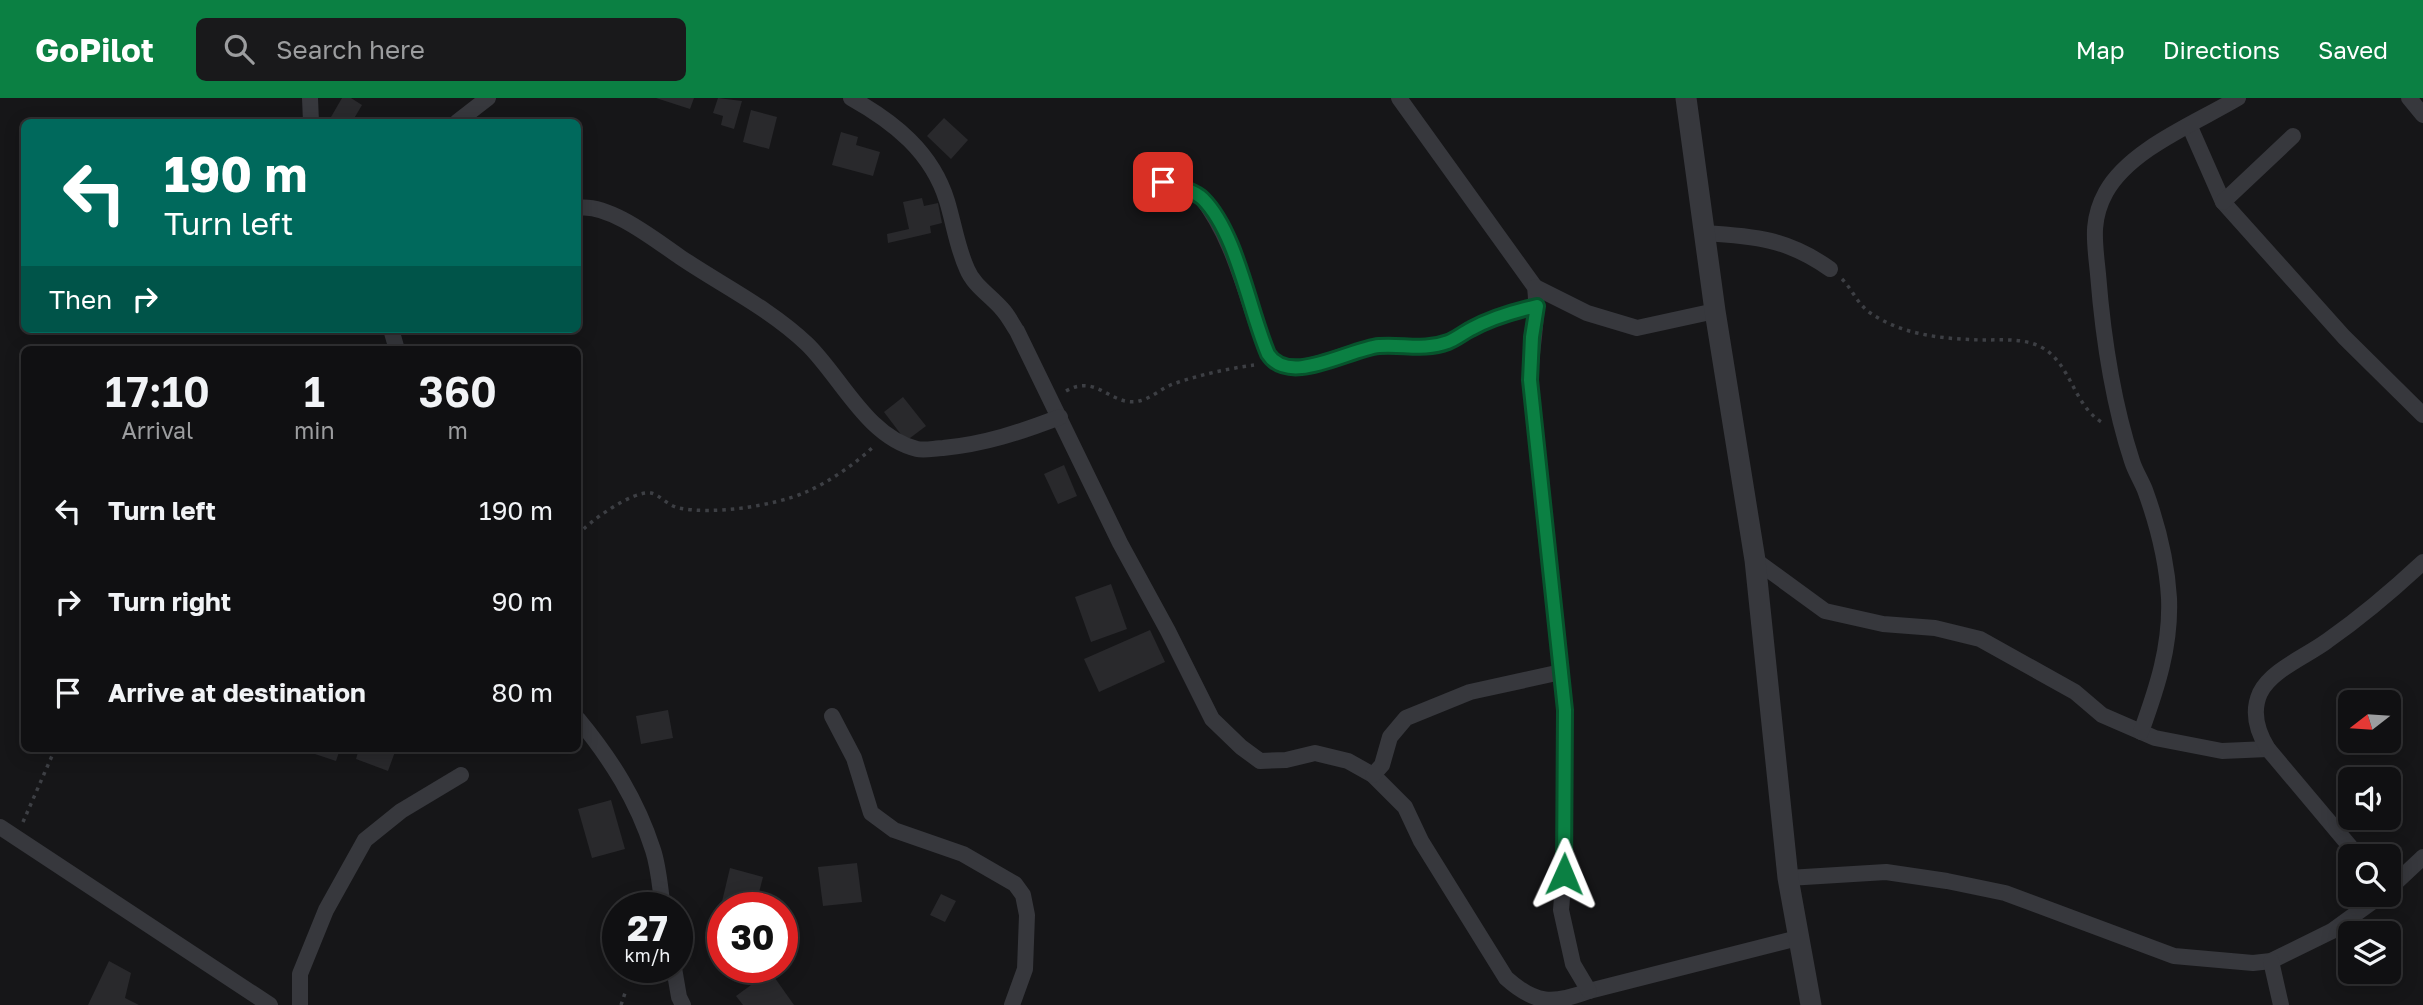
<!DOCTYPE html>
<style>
body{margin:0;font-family:"Golos Text",sans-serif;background:#19191b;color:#f1f3f6;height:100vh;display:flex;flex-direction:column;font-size:26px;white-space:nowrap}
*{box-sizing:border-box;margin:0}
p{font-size:23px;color:#9c9d9f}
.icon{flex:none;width:38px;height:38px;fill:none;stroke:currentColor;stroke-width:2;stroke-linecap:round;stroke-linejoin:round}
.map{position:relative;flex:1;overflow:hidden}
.side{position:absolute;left:21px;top:248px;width:560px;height:406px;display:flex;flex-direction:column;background:#101012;border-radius:10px;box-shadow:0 4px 18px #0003,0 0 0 2px #303032}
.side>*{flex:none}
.top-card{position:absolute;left:21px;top:21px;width:560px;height:214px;border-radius:10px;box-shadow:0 4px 18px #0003,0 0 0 2px #303032;background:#00695c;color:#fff;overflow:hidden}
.needle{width:46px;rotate:253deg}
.tools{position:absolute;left:2338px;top:592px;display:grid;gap:14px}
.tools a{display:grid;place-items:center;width:63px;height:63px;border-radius:10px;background:#101012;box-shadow:0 4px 18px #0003,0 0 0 2px #303032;font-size:35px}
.speed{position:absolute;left:602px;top:794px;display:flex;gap:14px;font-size:35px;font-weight:700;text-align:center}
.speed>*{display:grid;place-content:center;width:91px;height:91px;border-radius:50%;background:#101012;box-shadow:0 4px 18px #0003,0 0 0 2px #303032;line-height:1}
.speed small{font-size:18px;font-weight:400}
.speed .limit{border:10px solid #d22;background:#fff;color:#111}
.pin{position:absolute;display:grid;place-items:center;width:60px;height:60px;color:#fff;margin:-30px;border-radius:14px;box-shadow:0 4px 10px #0006}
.me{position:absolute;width:77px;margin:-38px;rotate:1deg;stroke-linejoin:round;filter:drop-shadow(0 0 5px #0008)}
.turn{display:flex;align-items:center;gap:24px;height:147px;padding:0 28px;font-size:32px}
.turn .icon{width:91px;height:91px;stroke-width:2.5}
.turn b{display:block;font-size:49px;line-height:60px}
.then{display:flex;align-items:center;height:66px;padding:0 28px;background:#0003;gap:14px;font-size:26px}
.eta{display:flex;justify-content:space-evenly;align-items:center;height:119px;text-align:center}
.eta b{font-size:42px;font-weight:600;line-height:49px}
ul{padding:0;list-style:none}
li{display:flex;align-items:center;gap:21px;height:91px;padding:0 28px}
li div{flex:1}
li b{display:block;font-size:26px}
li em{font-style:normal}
header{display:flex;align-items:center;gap:42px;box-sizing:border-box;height:98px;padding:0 35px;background:#0b8043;color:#fff}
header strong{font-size:33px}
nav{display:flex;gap:38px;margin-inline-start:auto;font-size:24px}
.search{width:490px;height:63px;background:#19191b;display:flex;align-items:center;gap:18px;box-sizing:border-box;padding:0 24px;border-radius:10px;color:#9c9d9f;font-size:26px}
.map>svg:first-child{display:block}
</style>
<header>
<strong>GoPilot</strong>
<div class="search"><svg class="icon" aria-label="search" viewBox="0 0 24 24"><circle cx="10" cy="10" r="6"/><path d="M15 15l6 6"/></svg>Search here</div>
<nav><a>Map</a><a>Directions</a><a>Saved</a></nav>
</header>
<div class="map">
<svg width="2423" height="907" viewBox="0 0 2423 907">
<rect width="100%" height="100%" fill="#161618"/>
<g fill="#29292c">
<path d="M342 0H351L362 7 352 24H341L331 19Z"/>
<path d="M656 0H694L690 11Z"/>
<path d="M718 0 742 3 734 31 721 27 723 18 713 15Z"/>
<path d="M751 12 777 19 769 51 743 44Z"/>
<path d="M944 20 968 42 951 61 927 38Z"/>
<path d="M841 34 858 39 856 47 880 54 873 78 832 67Z"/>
<path d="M922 100 924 108 938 105 942 125 930 128 931 135 888 145 887 136 909 131 903 104Z"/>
<path d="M903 299 926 328 906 343 884 314Z"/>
<path d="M1064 367 1077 398 1058 406 1044 376Z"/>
<path d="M1111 486 1127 531 1091 544 1075 499Z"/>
<path d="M1150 532 1165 564 1099 594 1084 561Z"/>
<path d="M668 612 673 640 641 646 636 618Z"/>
<path d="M316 651H340L336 663 315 656Z"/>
<path d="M359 651H396L388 673 356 661Z"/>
<path d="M611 702 625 751 592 760 578 711Z"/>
<path d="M857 765 862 804 823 808 818 769Z"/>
<path d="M730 770 763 779 755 810 720 812Z"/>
<path d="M941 796 956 803 945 824 930 817Z"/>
<path d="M109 863 131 875 125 900 139 907H88Z"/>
<path d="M770 873 794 907H743L736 898Z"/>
</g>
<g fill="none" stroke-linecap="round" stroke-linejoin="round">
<g stroke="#3d3f44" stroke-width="3.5" stroke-dasharray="3.5 5" stroke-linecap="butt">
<path d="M1842 181C1852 191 1857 205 1869 214 1901 237 1943 241 1982 242 2001 242 2021 240 2039 248 2072 264 2072 307 2103 325"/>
<path d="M1066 293C1098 275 1110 309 1139 303 1150 301 1162 290 1173 286 1199 277 1226 271 1254 267"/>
<path d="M578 437C588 424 633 392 651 395 660 397 668 408 679 410 713 417 774 408 806 394 829 384 855 366 873 349"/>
<path d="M23 724 55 651"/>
<path d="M621 907 626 892"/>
</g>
<g stroke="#37383d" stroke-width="16">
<path d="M310 0 311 24"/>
<path d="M851 0C894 24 932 54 947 103 954 126 957 149 967 171 974 188 990 197 1002 211 1008 217 1012 226 1017 233L1120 445 1168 533 1212 621 1241 649 1260 663 1286 662 1315 655 1348 663 1373 677 1405 709 1421 743 1506 880C1536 907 1553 906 1589 893L1798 840"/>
<path d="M1399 0 1535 189C1539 219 1531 251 1530 282L1565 612 1564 776 1561 812 1573 866 1589 893"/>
<path d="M2409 0 2423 17"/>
<path d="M457 24 488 0"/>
<path d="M2190 29 2223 104 2344 239 2423 317"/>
<path d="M1147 78 1201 99C1237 146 1246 203 1268 256 1289 289 1349 250 1379 248 1403 246 1424 253 1448 244 1456 241 1463 235 1471 231 1491 220 1515 213 1537 208"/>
<path d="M2223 104 2293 38"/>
<path d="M578 110C609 105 655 142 680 159 723 188 769 210 807 246 841 279 867 339 917 351 925 353 935 350 943 350 985 346 1021 334 1060 319"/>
<path d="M1704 135C1755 138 1788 141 1830 171"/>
<path d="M1535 189 1587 215 1637 230 1715 213"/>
<path d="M391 231 397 252"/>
<path d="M1755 462 1825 513 1883 526 1935 530 1980 541 2075 594 2102 617 2155 640 2222 653 2268 651"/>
<path d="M832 618 854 660 871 715 894 732 963 756 1015 786 1023 797 1027 817 1025 871 1012 907"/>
<path d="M578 621C611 661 637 702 653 752 659 770 660 791 663 810"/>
<path d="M2141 634C2157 590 2171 548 2169 500 2167 465 2157 425 2145 392 2141 382 2135 373 2132 363 2112 302 2103 239 2098 176 2095 145 2090 123 2106 94 2130 51 2196 25 2238 0"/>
<path d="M1373 677 1382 667 1390 639 1406 620 1470 594 1561 574"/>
<path d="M0 729 270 907"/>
<path d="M2358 758 2268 651C2258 635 2251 615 2260 595 2271 572 2307 558 2327 543 2361 519 2393 492 2423 464"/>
<path d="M1788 780 1886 774 1947 783 2005 795 2174 858 2253 865 2271 863 2332 833 2383 796"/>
<path d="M2389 791 2423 759"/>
<path d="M2271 863 2281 907"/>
<path d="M674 870 679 899 683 907"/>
<path d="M300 907V876L326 812 365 742 401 713 461 677"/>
</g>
<path stroke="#37383d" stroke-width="21" d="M1686 0 1715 213 1755 462 1788 780 1811 907"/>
</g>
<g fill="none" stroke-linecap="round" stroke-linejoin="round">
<g stroke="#07532c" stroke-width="18">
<path id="route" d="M1163 84C1175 88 1194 92 1203 101 1237 135 1249 212 1268 256 1289 289 1349 251 1379 248 1403 246 1424 253 1448 244 1456 241 1463 235 1471 231 1491 220 1515 213 1537 208L1532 239 1530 282 1565 612 1564 776"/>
</g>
<use href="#route" stroke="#0b8043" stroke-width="12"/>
</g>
</svg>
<div class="tools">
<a><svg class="needle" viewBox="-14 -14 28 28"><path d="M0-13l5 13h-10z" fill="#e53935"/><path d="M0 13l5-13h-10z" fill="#9c9d9f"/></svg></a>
<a><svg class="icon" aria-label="sound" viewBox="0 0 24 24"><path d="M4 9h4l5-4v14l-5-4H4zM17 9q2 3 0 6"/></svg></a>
<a><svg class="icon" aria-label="search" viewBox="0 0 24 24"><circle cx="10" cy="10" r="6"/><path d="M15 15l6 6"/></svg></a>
<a><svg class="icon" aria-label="layers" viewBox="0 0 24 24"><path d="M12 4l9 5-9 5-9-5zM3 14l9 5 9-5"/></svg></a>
</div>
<div class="speed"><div>27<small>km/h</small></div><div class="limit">30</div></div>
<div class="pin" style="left:1163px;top:84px;background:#d93025"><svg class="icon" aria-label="arrive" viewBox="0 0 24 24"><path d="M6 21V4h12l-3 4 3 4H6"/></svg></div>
<svg class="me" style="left:1564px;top:776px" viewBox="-20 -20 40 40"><path d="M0-17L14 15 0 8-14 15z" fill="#0b8043" stroke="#fff" stroke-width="4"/></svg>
<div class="top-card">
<div class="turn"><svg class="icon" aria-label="left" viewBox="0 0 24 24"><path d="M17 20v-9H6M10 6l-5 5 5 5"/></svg><div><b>190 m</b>Turn left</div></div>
<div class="then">Then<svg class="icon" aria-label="right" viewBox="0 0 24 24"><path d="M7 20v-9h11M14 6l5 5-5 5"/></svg></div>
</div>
<section class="side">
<div class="eta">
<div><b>17:10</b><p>Arrival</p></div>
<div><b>1</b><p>min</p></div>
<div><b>360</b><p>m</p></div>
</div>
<ul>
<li><svg class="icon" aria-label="left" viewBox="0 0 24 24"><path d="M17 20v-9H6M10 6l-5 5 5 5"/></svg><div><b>Turn left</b></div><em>190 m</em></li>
<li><svg class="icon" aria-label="right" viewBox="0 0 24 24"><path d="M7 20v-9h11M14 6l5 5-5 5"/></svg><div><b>Turn right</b></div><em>90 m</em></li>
<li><svg class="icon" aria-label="arrive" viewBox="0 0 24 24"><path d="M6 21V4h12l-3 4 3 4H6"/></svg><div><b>Arrive at destination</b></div><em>80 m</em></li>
</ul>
</section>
</div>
